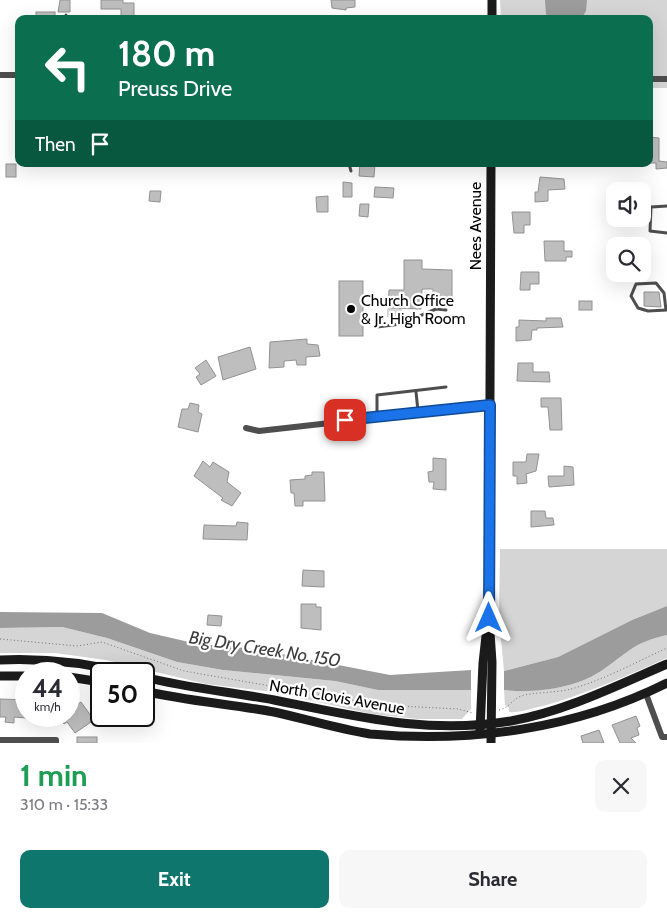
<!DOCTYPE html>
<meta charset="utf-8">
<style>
body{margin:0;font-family:Cabin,sans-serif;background:#f7f7f7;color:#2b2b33;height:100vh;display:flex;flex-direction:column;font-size:19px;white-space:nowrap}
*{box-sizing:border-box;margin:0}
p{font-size:16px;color:#7c7c81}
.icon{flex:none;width:28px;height:28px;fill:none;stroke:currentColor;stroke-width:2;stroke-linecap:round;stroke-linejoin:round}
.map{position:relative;height:743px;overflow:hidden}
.sheet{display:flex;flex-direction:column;background:#fff;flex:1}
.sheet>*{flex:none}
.guide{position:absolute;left:15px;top:15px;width:638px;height:152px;border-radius:10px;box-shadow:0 5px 20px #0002;background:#0b6e4f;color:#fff;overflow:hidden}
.tools{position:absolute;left:606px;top:182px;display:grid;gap:10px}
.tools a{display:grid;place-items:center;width:45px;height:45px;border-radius:10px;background:#fff;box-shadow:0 5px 20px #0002;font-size:25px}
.speed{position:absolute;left:15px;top:662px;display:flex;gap:10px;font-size:25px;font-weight:700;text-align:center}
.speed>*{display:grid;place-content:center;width:65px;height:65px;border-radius:50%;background:#fff;box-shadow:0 5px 20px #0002;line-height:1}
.speed small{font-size:12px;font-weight:400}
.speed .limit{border:2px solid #111;border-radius:8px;background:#fff;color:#111}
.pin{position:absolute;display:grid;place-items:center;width:42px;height:42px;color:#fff;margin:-21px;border-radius:10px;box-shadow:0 2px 8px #0006}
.me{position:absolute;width:55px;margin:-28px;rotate:0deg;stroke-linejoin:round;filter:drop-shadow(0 0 4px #0008)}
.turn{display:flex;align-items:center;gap:18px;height:105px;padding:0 20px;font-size:22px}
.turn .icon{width:65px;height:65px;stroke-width:2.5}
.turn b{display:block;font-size:35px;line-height:42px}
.then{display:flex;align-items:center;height:48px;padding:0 20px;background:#0003;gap:10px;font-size:19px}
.round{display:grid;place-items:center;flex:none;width:52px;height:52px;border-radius:10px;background:#f7f7f7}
.overview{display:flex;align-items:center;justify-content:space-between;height:85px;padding:0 20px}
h1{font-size:30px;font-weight:700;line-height:38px;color:#1e9e55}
.button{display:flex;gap:10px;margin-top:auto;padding:10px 20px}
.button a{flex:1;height:58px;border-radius:10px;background:#0f766e;color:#fff;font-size:20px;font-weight:700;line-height:58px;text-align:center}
.button a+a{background:#f7f7f7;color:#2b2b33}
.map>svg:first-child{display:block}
</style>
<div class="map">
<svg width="667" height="743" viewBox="0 0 667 743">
<rect width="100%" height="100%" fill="#fff"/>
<g fill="#d5d5d5">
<path d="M500 0H667V88H649V19H501Z"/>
<rect x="387" y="309" width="15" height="8"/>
<path d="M500 549H667V606L632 620 558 657 504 671 499 618Z"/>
<path d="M62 627 107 638 177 662 223 670 335 681 378 690H471V709L462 719H418L372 714 273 692 206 684 106 660 55 653H0V628Z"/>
<path d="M667 635V658C626 676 586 694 543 706 532 708 520 713 509 712V708L505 705 504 690C535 694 578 688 604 669 630 651 633 643 667 635Z"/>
</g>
<g fill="#9c9c9c">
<path d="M545 0H587L586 11 581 19H549L546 14Z"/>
<path d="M667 606V635C633 643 630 651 604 669 578 688 535 694 504 690V671L558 657 632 620Z"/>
<path d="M0 612 102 613 150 633 202 645H223L271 652 390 675 471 670V690H378L335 681 223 670 177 662 107 638 62 627 0 628Z"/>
</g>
<g fill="#bebebe" stroke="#929292">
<path d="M60 0H70V12H58Z"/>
<path d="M101 0H123V3H134V16H121V9H101Z"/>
<path d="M331 0H355V7L346 8V10L332 8Z"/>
<rect x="36" y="12" width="19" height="7"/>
<path d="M649 137 659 138V161L667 162V168L656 169V163H649Z"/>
<rect x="6" y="164" width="10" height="13"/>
<path d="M360 164H375L374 177 359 176Z"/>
<path d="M540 177 564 179 565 189 548 190V201L535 202V192H538Z"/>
<path d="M343 182 352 183V197H343Z"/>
<path d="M375 187 394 188 393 198 374 197Z"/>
<path d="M150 191H161L160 202 149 201Z"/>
<path d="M328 196V212H317L316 197Z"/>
<path d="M360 204H369L368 217 359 216Z"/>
<path d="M512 212H530V225H524V233H514Z"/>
<rect x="618" y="239" width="8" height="7"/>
<path d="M544 241H564V251H572V257H566V261H545Z"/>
<path d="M404 260H422V269L452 270V301H433V289H422L421 309 388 308 389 290H404Z"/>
<path d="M521 272H539V284H530V290H520Z"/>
<rect x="339" y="281" width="24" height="55"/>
<path d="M644 292H659L661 307 644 306Z"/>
<rect x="579" y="301" width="13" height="9"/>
<path d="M546 318H561L563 327 537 328V330H532L531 340 516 341V327H519V320L546 321Z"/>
<path d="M307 339V344L318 345 320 356 306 357V365H297L296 360 284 361V367L269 368 270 342Z"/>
<path d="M250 347 256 369 223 380 218 357Z"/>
<path d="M206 360 216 376 201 385 196 377 200 374 195 368Z"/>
<path d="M518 363H533V372H549L550 382 517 381Z"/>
<path d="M541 398H561L562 430H550L548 407H541Z"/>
<path d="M190 403 199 405 198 412 202 414 198 432 178 427 182 409H188Z"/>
<path d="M527 454H539L536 471 526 474 527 483 517 484V476H513V462H526Z"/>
<path d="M433 458 446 459V490L433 489 434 482H429L428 472 433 471Z"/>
<path d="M203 461 210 467 213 462 229 472 227 482 241 493 232 506 221 500 223 498 194 476Z"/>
<path d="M564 466 573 467 574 485 549 487 548 476H564Z"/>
<path d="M312 472H324L325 501H303V506H295L294 493H291L290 480 305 479V476L312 475Z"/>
<path d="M531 511H545L546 518H553L554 525 531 527Z"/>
<path d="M237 522 248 523 247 540 203 539 204 525 236 526Z"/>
<path d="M303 570 324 571V587L302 586Z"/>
<path d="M301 604H316V607H321V630L301 628Z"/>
<path d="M208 615 222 616 221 626 207 625Z"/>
<path d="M0 699 26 700V718L14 717V723L5 722 6 717H0Z"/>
<path d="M81 702 94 720 75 733 67 722 64 724 58 716H69V710Z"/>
<path d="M32 716H45L44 723 32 722Z"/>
<path d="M636 716 640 726 637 728 639 735 631 738 636 743H620L612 725Z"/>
<path d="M599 730 604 743H583L581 736Z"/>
<rect x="77" y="737" width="20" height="6"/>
</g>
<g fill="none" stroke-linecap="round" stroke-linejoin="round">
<g stroke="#707070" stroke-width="1" stroke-dasharray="1 2.5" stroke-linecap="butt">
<path d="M0 639 77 646 102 642 184 671 380 705 458 709 473 713"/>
<path d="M499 710C509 708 513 699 521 696 533 692 556 693 571 689 604 680 636 662 667 648"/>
</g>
<g stroke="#4e4e4e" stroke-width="3">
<path d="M66 15V19"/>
<path d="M349 164 351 171"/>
<path d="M667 206 651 207 650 231 667 233"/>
<path d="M666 310 664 293 656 283 636 284 631 296 638 308 648 311 667 310"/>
<path d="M377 327 401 324 436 309 446 310"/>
<path d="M416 392 418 411"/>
<path d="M377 417V395L446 387"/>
</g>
<g stroke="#4e4e4e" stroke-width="6">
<path d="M0 75H19"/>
<path d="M649 79H667"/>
<path d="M246 428 259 431 490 405"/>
<path d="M646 694 662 737H667"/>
<path d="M0 740H56V743"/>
</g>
<g stroke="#1b1b1b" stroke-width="9">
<path d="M492 19V0"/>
<path d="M491 164 489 618 492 662 491 743"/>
<path d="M0 660C44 658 88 663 130 674"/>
<path d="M0 676H26"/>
<path d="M69 677 101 682"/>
<path d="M144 677C187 688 231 692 274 700 356 716 426 735 511 721 566 711 616 686 667 664"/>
<path d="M144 691C187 701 231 704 274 712 306 719 338 729 370 734 472 743 575 729 667 683"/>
<path d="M480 730 483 663 486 636"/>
</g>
</g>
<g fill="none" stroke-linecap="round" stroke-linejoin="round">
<g stroke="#114b97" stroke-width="12">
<path id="route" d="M345 420 490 405 489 618"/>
</g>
<use href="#route" stroke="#1a73e8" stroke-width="9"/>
</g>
<circle fill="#000" stroke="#fff" stroke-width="2" cx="351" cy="309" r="5"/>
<g text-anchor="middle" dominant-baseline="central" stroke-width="4.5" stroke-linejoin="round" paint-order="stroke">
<g font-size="16" fill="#000" stroke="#fff">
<text transform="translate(475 226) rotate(-90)">Nees Avenue</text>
<text transform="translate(337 697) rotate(10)">North Clovis Avenue</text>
</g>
<g font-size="16" fill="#000" stroke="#fff" text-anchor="start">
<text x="361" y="300">Church Office<tspan x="361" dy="18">&amp; Jr. High Room</tspan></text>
</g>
<g font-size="18" font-style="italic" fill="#3d3d3d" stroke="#fff">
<text transform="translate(265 649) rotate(9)">Big Dry Creek No. 150</text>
</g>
</g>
</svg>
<div class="tools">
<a><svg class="icon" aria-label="sound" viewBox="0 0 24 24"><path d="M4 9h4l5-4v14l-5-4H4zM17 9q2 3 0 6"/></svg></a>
<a><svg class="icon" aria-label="search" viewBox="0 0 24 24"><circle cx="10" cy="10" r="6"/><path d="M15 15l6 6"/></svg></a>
</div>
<div class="speed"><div>44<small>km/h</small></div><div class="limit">50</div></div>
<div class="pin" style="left:345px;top:420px;background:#d93025"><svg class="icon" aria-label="arrive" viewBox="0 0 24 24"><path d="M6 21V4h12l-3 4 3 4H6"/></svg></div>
<svg class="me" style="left:489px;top:618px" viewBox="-20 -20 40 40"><path d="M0-17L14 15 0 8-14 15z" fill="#1a73e8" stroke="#fff" stroke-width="4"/></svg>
<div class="guide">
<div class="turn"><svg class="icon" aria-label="left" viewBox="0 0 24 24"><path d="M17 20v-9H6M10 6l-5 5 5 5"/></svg><div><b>180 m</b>Preuss Drive</div></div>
<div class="then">Then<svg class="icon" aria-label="arrive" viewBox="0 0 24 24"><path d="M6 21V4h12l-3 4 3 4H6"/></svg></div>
</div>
</div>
<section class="sheet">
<div class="overview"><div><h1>1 min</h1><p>310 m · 15:33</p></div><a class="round"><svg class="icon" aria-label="close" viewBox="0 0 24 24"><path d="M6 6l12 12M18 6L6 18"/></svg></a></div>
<div class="button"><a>Exit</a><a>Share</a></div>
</section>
